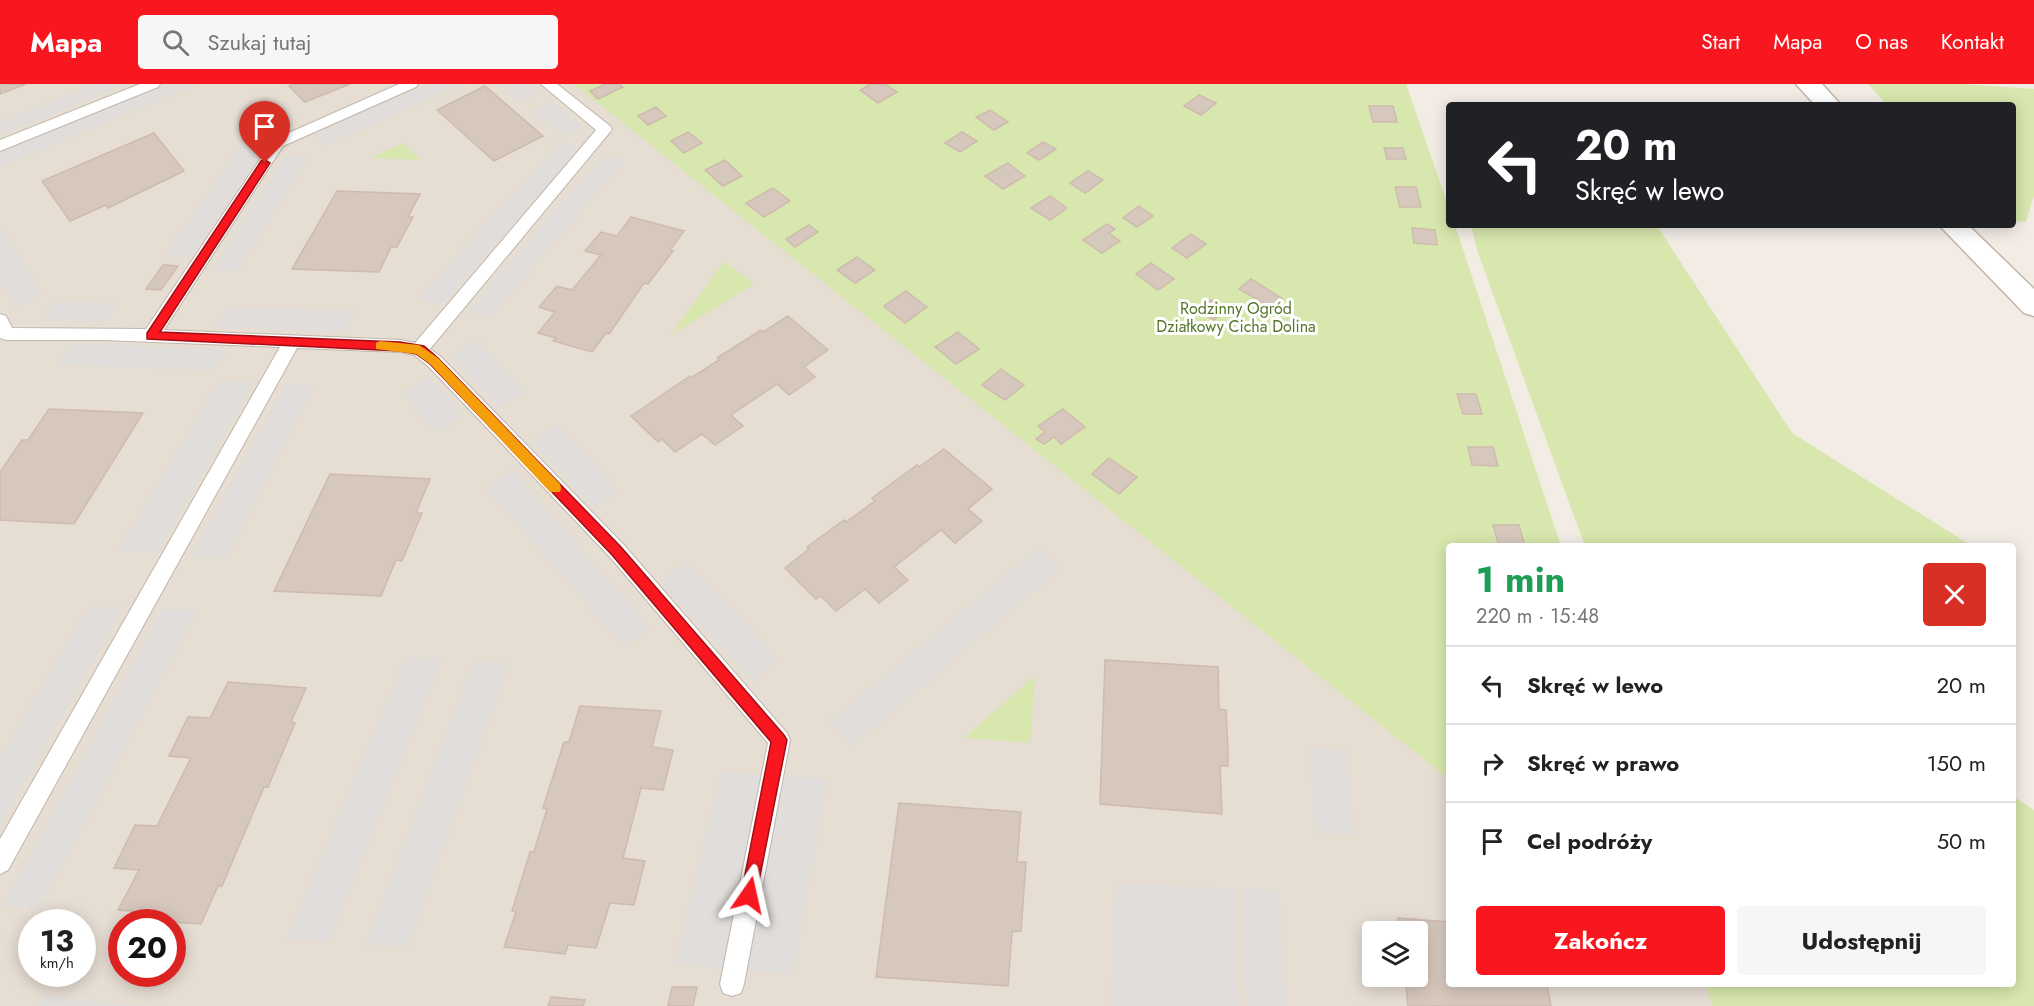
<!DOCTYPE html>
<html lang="pl">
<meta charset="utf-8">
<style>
body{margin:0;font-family:Jost,sans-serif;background:#f6f6f6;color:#222;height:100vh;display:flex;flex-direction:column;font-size:22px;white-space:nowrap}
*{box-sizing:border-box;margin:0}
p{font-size:20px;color:#767676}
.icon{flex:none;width:33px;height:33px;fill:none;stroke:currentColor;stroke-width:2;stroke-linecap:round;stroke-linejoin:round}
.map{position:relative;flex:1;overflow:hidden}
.panel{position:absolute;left:1446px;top:459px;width:570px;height:444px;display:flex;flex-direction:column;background:#fff;border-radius:6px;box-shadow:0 3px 15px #0003}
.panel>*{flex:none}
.banner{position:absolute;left:1446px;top:18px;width:570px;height:126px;border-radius:6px;box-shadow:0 3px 15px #0003;background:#202124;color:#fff;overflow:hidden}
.fabs{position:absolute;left:1362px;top:837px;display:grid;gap:12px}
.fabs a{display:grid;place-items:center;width:66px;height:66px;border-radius:6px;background:#fff;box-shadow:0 3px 15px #0003;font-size:30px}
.speed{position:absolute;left:18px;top:825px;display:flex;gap:12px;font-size:30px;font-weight:700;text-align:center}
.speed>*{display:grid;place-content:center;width:78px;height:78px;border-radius:50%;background:#fff;box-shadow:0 3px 15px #0003;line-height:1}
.speed small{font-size:15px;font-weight:400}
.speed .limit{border:9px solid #d22;background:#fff;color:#111}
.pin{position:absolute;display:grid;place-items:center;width:51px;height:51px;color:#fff;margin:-62px -26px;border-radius:50% 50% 50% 0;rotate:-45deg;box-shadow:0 0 6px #0007}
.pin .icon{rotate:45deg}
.me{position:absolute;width:66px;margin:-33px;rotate:11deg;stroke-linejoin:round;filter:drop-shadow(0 0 4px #0008)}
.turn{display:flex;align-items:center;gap:21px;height:126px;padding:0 30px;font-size:27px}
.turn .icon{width:78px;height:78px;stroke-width:2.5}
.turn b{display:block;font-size:42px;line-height:51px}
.round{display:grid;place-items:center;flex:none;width:63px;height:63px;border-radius:6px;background:#f6f6f6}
.headline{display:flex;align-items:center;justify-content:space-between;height:102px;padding:0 30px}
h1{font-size:36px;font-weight:700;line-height:45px;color:#1e9e55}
.action{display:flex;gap:12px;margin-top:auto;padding:12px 30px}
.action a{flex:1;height:69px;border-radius:6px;background:#f8161f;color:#fff;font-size:24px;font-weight:700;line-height:69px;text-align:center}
.action a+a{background:#f6f6f6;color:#222}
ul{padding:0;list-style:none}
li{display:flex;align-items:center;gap:18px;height:78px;padding:0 30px;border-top:2px solid #e0e0e0}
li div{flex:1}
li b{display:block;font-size:22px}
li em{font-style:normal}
header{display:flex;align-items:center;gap:36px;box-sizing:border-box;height:84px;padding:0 30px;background:#f8161f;color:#fff}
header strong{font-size:28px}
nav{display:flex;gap:33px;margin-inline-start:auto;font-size:21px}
.search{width:420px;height:54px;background:#f6f6f6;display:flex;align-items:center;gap:15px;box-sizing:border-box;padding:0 21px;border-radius:6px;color:#767676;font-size:22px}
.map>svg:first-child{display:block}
</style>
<header>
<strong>Mapa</strong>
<div class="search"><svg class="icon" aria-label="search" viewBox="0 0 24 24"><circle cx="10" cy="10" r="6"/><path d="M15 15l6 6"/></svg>Szukaj tutaj</div>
<nav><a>Start</a><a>Mapa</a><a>O nas</a><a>Kontakt</a></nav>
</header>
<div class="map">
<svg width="2034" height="922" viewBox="0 0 2034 922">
<rect width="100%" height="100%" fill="#f2ece5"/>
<path fill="#e6ddd3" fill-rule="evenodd" d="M0 0H576L1449 693V900H1705L1712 922H0ZM32 838H82V890H32ZM122 838H172V890H122ZM1372 848H1418V892H1372Z"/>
<g fill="#d8e7ad">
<path d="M574 0H1406L1449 124V141H1455L1561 462H1449V695Z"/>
<path d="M1868 0H1961L2034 5V111L2026 138 2013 137V21H1887Z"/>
<path d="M403 59 420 76 370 74Z"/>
<path d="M1471 141H1654L1659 145 1792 349 1972 462H1585L1478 169Z"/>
<path d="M724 177 754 200 671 251Z"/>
<path d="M1035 592 1030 659 964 654Z"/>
<path d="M2013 712 2034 726V922H1712L1705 900H2013Z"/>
</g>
<g fill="#e0ddda">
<path d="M95 0H128L4 50 0 44V38Z"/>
<path d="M166 0 195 1 0 83V68Z"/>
<path d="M427 0H461L324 62 314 51Z"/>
<path d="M499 0H533L541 7 520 18Z"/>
<path d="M552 17 583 42 563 53 532 27Z"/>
<path d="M247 53 271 54 190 174 164 172Z"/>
<path d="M560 59 582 64 440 222 417 215Z"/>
<path d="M286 71 309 72 237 187 212 186Z"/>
<path d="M604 71 624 76 489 235 468 227Z"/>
<path d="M0 143 43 210 15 223 0 198Z"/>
<path d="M56 217 118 220 104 238 42 236Z"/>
<path d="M228 223 354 227 344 248 215 243Z"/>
<path d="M477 256 525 307 499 323 451 271Z"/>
<path d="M72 259 228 265 214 286 57 281Z"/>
<path d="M429 294 463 332 436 348 402 309Z"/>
<path d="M219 297 254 298 157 468 118 467Z"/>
<path d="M286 300 314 302 226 474H191Z"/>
<path d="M556 341 618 406 593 424 531 357Z"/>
<path d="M513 387 650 544 624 562 486 404Z"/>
<path d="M1039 464 1060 484 852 662 829 638Z"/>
<path d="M687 477 779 576 753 597 660 498Z"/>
<path d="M89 523 123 524 0 741V674Z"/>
<path d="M163 525 197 526 40 823H2Z"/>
<path d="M406 573 441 575 328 858 287 855Z"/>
<path d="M474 577 509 580 407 863 366 860Z"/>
<path d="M1309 664 1346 667 1354 751 1316 748Z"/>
<path d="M721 688 827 695 793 891 675 880Z"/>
<path d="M1115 799 1234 805 1237 922H1111Z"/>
<path d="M1242 804 1279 807 1286 922H1247Z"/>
<path d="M41 912 143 922H36Z"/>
</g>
<g fill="#d7c8bd" stroke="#cebbae" stroke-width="1.5">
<path d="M0 0H26L0 10Z"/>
<path d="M293 0H350L305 18 289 2Z"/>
<path d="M606 0H619L623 3 598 15 590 7Z"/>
<path d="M871 0H885L897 8 878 19 860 6Z"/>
<path d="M485 2 543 52 494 77 437 26Z"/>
<path d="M1199 11 1216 19 1201 31 1184 22Z"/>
<path d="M1369 22H1393L1397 38H1373Z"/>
<path d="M656 23 666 32 648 41 638 32Z"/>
<path d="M990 26 1008 38 994 46 976 33Z"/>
<path d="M688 48 702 59 684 69 671 57Z"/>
<path d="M962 48 977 57 960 68 945 59Z"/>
<path d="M154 49 184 87 108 124 106 121 70 137 42 97Z"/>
<path d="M1043 58 1056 65 1039 76 1027 69Z"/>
<path d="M1384 64H1403L1406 75H1387Z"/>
<path d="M725 76 742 92 723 102 705 86Z"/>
<path d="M1008 79 1025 92 1003 105 985 92Z"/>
<path d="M1088 87 1103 96 1085 109 1070 99Z"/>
<path d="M1395 103H1416L1421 123H1400Z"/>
<path d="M773 104 790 117 764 133 746 119Z"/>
<path d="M337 107 420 110 408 133H413L399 159 397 163H391L379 188 292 185Z"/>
<path d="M1050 112 1067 124 1050 136 1031 124Z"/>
<path d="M1139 122 1153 132 1137 143 1123 134Z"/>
<path d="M631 133 684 147 670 166 673 167 648 200 644 199 609 250 606 249 592 268 553 257 556 254 538 249 555 228 539 223 557 202 572 206 601 171 585 167 601 148 617 152Z"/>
<path d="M1107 140 1115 145 1109 149 1120 157 1102 169 1083 156Z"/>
<path d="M809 141 818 148 795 163 786 155Z"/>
<path d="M1412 144 1435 146 1437 161 1414 159Z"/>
<path d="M1191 150 1206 160 1187 174 1172 164Z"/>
<path d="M857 173 875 186 855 199 837 186Z"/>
<path d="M1151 179 1174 195 1158 206 1136 190Z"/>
<path d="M163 181 178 182 161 206 146 205Z"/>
<path d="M1251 195 1283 215 1271 224 1239 205Z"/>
<path d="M906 207 927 223 905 239 884 222Z"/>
<path d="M1211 216 1226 226 1214 236 1198 226Z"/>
<path d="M788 232 828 266 804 283 815 293 789 311 777 300 731 331 743 342 715 361 702 350 675 368 662 355 658 358 631 332 690 292 691 294 719 276 717 274 761 246 763 248Z"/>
<path d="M958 248 979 265 956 280 935 263Z"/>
<path d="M1001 285 1024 301 1005 316 982 301Z"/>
<path d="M1457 310H1476L1482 330H1463Z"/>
<path d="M49 325 143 329 74 440 0 436V388L22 356H28Z"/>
<path d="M1063 325 1085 343 1061 360 1054 353 1044 360 1036 355 1045 348 1038 342Z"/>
<path d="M1468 363H1493L1498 382 1472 381Z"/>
<path d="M944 365 992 405 968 425 982 437 955 459 941 446 894 483 908 496 879 519 865 505 836 527 821 512 816 515 785 484 809 465 807 463 844 436 846 438 875 417 872 414 917 381 919 383Z"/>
<path d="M1109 374 1137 393 1119 410 1092 390Z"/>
<path d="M330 390 430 395 416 429H422L402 477 396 476 381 512 274 507Z"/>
<path d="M1493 441H1519L1525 462H1499Z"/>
<path d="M1105 576 1218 583 1219 625 1226 626 1228 669V682H1220L1222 730 1100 720Z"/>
<path d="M228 598 306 604 291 638 295 639 268 703H264L222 802H218L201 840 142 836 146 828 118 826 139 786 114 784 135 741 157 742 191 674 169 672 188 633 210 634Z"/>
<path d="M580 622 661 627 652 663 673 666 663 706 641 704 623 774 645 777 634 821 610 819 596 864 568 861 565 870 504 863 516 828 512 827 530 768H534L547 725 543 724 564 658H569Z"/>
<path d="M899 719 1021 728 1017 778H1026L1021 847 1012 848 1008 902 876 893Z"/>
<path d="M1398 834 1449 838V900L1547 901 1551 922H1408L1405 892H1418V848H1400Z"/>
<path d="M672 903H697L693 922H668Z"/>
<path d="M551 913 585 916 583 922H548Z"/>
</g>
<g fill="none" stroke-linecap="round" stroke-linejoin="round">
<g stroke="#c1b5ab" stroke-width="2">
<g id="service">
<path d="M140 0H160L158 3 0 67V56Z"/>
<path d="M399 0H418L416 3 283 62 164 246 401 256 415 259 596 46 541 0H557L610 42 612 45 610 48 430 265 440 272 624 461 787 649 790 656 744 900 741 909 732 912 723 909 720 900 768 659 610 473 428 282 414 271 401 268 297 264 8 786 0 790V755L280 263 103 256H6L0 254V230L6 232 12 244 146 245 273 56Z"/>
</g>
</g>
<g stroke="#c1b5ab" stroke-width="3">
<g id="tertiary">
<path d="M1796 0H1822L1841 21H1815Z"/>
<path d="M1939 141H1968L2034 205V232L2024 229Z"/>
</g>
</g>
<use href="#service" fill="#fff" fill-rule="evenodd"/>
<use href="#tertiary" fill="#fff" fill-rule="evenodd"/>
</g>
<path fill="#f8161f" stroke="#a10e14" stroke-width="1.5" d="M265 76 270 79 160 248 400 258 424 262 438 274 621 463 784 651 787 656 755 817 749 819 744 817 741 811 771 658 612 471 430 280 416 270 400 267 147 255V249L261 77Z"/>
<path fill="#f59e0b" d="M380 257 419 261 438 274 560 400 561 404 560 408H550L430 280 416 270 376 265V259Z"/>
<g text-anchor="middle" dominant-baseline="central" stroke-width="6" stroke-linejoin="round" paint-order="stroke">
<g font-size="16" fill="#547629" stroke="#fff">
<text x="1236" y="224">Rodzinny Ogród<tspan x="1236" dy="18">Działkowy Cicha Dolina</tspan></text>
</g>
</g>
</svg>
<div class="fabs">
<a><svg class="icon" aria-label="layers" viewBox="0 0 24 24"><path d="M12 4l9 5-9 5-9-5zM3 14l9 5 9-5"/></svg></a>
</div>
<div class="speed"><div>13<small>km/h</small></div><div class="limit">20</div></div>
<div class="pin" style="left:265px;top:79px;background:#d93025"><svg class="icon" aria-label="arrive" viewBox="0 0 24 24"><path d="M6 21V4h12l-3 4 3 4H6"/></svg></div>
<svg class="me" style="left:749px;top:811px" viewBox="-20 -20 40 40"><path d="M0-17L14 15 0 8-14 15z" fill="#f8161f" stroke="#fff" stroke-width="4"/></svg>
<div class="banner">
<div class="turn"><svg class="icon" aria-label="left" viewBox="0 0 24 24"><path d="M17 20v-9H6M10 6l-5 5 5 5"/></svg><div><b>20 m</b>Skręć w lewo</div></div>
</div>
<section class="panel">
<div class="headline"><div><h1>1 min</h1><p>220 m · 15:48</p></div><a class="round" style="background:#d93025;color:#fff"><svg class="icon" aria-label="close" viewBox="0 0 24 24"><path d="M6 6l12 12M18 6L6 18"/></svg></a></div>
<ul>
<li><svg class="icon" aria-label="left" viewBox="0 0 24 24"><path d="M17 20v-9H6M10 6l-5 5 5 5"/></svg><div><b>Skręć w lewo</b></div><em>20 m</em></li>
<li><svg class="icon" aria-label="right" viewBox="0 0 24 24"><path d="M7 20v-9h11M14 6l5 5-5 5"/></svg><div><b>Skręć w prawo</b></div><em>150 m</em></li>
<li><svg class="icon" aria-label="arrive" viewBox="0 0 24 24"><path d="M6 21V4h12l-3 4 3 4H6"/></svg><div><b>Cel podróży</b></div><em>50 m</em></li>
</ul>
<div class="action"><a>Zakończ</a><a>Udostępnij</a></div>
</section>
</div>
